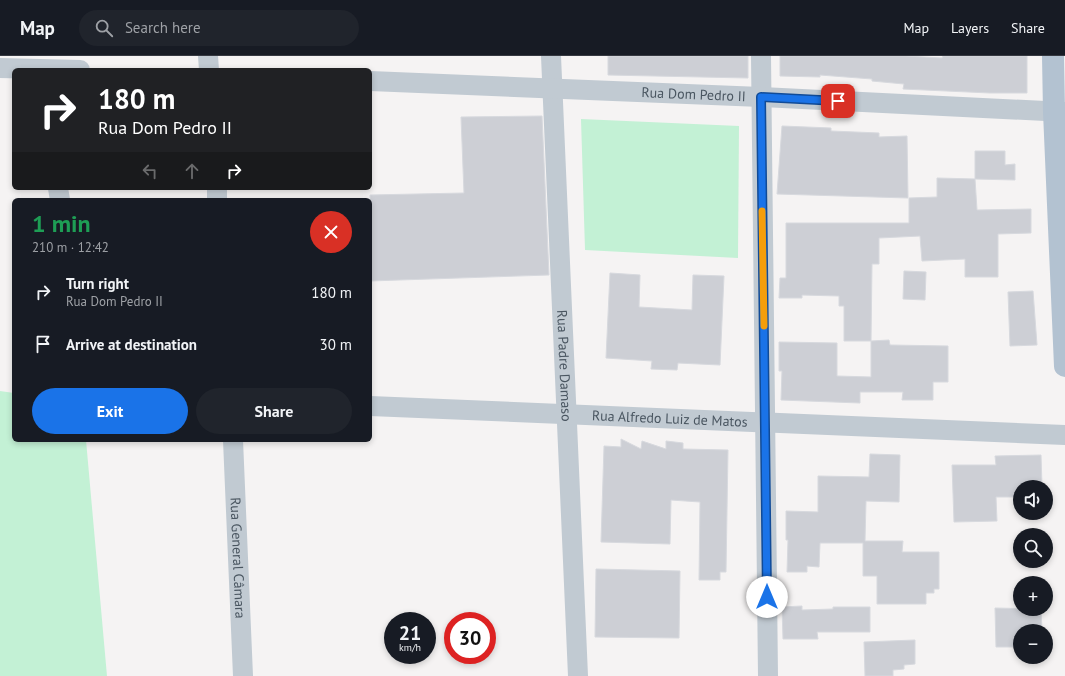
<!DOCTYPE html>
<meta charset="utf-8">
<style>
body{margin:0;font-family:"PT Sans",sans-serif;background:#20242c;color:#f1f3f6;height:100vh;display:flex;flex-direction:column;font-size:15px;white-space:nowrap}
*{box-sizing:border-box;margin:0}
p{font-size:13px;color:#9ea1a6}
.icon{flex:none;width:22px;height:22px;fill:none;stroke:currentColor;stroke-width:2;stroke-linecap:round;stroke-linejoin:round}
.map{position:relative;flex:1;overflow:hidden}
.details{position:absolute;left:12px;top:142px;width:360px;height:244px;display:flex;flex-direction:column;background:#171b24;border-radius:6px;box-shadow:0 2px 6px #0003}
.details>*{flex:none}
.guide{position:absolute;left:12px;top:12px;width:360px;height:122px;border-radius:6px;box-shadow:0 2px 6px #0003;background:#202124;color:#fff;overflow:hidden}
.buttons{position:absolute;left:1013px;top:424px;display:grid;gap:8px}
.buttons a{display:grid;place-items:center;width:40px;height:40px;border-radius:50%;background:#171b24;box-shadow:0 2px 6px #0003;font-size:20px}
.speed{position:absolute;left:384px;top:556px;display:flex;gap:8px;font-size:20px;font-weight:700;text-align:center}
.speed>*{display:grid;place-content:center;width:52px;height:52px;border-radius:50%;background:#171b24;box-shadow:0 2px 6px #0003;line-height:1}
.speed small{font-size:10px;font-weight:400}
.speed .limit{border:6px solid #d22;background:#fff;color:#111}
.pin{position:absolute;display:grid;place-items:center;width:34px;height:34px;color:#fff;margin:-17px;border-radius:8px;box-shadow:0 2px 6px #0006}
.me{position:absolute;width:44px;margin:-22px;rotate:0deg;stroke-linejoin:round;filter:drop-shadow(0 0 3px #0008)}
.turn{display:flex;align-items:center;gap:14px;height:84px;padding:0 20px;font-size:18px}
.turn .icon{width:52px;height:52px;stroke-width:2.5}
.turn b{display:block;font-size:28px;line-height:34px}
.lanes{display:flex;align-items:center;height:38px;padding:0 20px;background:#0003;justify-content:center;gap:20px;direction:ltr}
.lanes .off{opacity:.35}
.round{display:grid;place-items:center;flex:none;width:42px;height:42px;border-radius:21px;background:#20242c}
.overview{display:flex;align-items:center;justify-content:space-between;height:68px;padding:0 20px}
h1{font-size:24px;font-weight:700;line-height:30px;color:#1e9e55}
.cta{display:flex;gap:8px;margin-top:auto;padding:8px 20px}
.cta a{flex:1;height:46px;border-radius:24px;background:#1a73e8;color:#fff;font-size:16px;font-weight:700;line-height:46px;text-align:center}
.cta a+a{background:#20242c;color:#f1f3f6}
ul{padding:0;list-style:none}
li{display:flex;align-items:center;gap:12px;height:52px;padding:0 20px}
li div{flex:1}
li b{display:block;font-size:15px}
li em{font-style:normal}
header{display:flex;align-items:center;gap:24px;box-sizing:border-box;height:56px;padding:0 20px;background:#171b24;border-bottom:1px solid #363941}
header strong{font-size:19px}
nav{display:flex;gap:22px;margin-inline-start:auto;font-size:14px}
.search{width:280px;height:36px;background:#20242c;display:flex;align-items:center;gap:10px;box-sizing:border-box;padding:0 14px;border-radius:22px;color:#9ea1a6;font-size:15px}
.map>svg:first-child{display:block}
</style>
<header>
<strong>Map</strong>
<div class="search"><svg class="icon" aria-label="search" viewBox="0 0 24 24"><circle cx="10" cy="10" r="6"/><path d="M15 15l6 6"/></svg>Search here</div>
<nav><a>Map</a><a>Layers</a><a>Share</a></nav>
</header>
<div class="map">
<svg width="1065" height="620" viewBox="0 0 1065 620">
<rect width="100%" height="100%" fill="#f5f3f3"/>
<g fill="#c3f1d5">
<path d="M581 63 739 70 738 202 585 194Z"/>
<path d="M0 335 14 337V384H86L107 620H0Z"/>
</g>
<g fill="#cdcfd5" stroke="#d7d9de">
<path d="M608 0H748V22L608 19Z"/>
<path d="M780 0H906L942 2 943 0H1027V37H990L903 33 904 28 872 25V23L820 19V21L780 20Z"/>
<path d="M542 60 549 219 370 225V139L464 137 461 61Z"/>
<path d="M782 70 831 72V75L879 77V81L907 80 908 142 777 138Z"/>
<path d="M975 95H1005V109L1015 108V124L975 123Z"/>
<path d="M937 122 975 123 977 154 1031 153V177L998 178V221H965V203L922 205 920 180 879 182V208H872L871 285H844V250H839V240L802 239V242H779L780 222H786V167H909V142L937 141Z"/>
<path d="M904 215 926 216 925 244 903 243Z"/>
<path d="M610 217 640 219 639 251 692 254 693 219 724 220 720 309 678 307 677 314 651 313 652 305 606 302Z"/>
<path d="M1033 235 1037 289 1010 290 1008 236Z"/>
<path d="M889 284 890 289 948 290V326H933V344H902L903 336H860V347L781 344 782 315H779V286L837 287V320L871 321V285Z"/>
<path d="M621 383 641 393 642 385 666 393V385L683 387V393L728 394 726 516H720V524H699L700 446 671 444 670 488 601 486 604 390 621 391Z"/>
<path d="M870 398 900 399 899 446 866 445 865 485H903L902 496H939V533H934V537H926V548H877V520H863V487H820L819 511 807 510V516H787L788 484H786V455L818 456V420L869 421Z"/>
<path d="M1041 399 1042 431H1020V441H996L997 465 954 466 952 409H996L995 400Z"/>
<path d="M596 513 680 515 679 582 595 581Z"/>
<path d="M802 550V554L833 553V551H870V576H817L818 583H783L782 551Z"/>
<path d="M995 552 1041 553 1042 575H1020V591H996Z"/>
<path d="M915 584V608L904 609V613L893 614V620H865L864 586Z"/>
</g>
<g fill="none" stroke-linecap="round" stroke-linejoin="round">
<g stroke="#c1cad2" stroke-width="20">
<path d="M208 0 209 14"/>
<path id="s1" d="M551 0 578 620"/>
<path d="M761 0 768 620"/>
<path d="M0 12 80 14"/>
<path id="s2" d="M370 25 761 41 1065 56"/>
<path d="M58 132 60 144"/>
<path d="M217 132V144"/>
<path id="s3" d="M370 350 1065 379"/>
<path id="s4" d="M233 384 243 620"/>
</g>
<path stroke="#b3c2d1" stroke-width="22" d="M1053 0 1054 56 1065 310"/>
</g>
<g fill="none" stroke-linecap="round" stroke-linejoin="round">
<g stroke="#114b97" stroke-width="10">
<path id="route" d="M767 541 761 41 838 45"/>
</g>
<use href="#route" stroke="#1a73e8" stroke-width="7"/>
<path stroke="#f59e0b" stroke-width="7" d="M762 155 764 270"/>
</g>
<g text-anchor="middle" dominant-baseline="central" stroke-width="3" stroke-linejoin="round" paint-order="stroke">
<g font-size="14" fill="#4a5661" stroke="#fff">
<text stroke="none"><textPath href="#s2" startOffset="324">Rua Dom Pedro II</textPath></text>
<text stroke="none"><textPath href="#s1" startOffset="310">Rua Padre Damaso</textPath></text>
<text stroke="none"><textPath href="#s3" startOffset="300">Rua Alfredo Luiz de Matos</textPath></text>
<text stroke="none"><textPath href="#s4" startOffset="118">Rua General Câmara</textPath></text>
</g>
</g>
</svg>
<div class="buttons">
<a><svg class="icon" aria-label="sound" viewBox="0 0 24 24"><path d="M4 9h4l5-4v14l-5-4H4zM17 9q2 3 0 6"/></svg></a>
<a><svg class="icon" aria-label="search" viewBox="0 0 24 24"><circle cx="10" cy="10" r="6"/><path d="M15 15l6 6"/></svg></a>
<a>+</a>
<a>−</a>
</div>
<div class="speed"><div>21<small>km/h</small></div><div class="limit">30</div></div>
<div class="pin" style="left:838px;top:45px;background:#d93025"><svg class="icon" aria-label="arrive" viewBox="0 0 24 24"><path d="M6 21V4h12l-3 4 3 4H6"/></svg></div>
<svg class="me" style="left:767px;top:541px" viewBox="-20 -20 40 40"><circle r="19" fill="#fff"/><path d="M0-13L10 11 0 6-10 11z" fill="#1a73e8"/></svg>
<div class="guide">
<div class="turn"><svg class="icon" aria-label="right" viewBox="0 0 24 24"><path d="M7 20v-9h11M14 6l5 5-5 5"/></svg><div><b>180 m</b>Rua Dom Pedro II</div></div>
<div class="lanes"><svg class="icon off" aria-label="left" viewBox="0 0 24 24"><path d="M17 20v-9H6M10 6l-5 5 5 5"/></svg><svg class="icon off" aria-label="ahead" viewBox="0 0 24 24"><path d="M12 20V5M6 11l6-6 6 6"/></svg><svg class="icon" aria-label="right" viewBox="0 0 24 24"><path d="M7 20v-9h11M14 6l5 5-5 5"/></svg></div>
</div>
<section class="details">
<div class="overview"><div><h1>1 min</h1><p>210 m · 12:42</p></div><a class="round" style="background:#d93025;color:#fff"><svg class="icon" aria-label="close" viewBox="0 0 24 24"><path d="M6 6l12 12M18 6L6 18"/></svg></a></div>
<ul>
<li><svg class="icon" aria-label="right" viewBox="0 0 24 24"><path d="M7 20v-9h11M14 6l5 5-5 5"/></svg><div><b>Turn right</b><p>Rua Dom Pedro II</p></div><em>180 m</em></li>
<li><svg class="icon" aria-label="arrive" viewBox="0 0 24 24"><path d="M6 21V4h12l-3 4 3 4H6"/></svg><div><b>Arrive at destination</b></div><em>30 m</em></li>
</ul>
<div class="cta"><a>Exit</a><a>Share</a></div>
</section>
</div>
